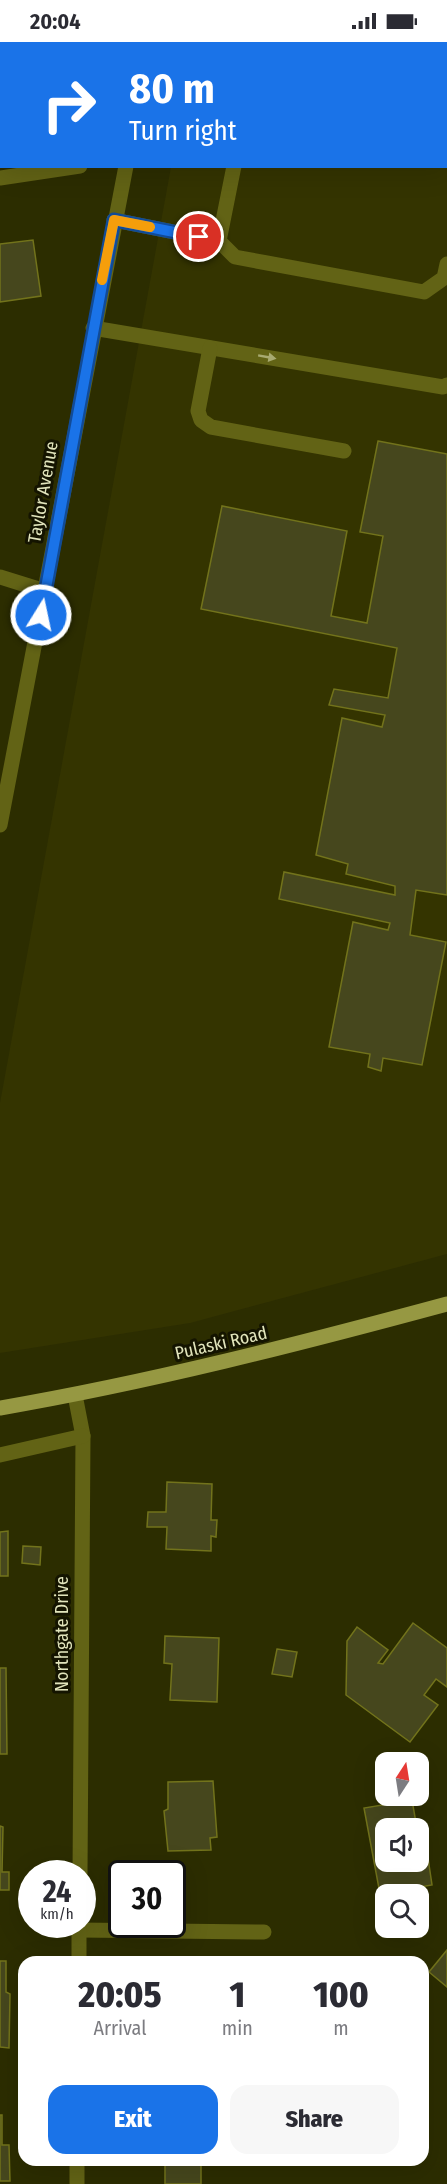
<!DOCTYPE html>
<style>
body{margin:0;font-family:"Fira Sans Condensed",sans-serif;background:#f7f7f7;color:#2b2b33;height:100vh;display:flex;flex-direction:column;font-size:22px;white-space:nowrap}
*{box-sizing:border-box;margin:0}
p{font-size:20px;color:#7c7c81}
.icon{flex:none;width:33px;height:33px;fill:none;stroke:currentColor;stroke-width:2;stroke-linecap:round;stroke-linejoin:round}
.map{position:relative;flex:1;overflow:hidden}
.side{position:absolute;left:18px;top:1914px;width:411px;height:210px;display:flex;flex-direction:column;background:#fff;border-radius:18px;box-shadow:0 6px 24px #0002}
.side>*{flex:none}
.hud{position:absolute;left:0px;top:0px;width:447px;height:126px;box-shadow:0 6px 24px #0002;background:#1a73e8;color:#fff;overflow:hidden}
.needle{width:39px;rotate:12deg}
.buttons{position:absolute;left:375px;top:1710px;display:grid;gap:12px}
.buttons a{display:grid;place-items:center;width:54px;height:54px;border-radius:12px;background:#fff;box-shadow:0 6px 24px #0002;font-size:30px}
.speed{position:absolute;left:18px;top:1818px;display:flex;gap:12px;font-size:30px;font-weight:700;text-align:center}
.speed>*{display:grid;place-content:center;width:78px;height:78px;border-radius:50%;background:#fff;box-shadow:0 6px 24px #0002;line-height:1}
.speed small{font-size:15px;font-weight:400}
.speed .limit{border:3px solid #111;border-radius:9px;background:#fff;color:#111}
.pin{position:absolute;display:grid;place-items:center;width:51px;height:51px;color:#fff;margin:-26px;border:3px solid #fff;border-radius:50%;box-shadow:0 2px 6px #0007}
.me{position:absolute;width:66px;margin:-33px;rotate:10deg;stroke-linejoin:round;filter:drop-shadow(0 0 4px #0008)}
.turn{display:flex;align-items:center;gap:21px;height:126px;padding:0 30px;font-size:27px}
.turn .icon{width:78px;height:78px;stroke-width:2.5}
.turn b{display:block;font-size:42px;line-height:51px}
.eta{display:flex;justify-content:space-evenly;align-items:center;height:102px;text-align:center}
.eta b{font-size:36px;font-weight:800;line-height:42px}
.button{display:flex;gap:12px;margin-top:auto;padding:12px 30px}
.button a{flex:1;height:69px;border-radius:18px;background:#1a73e8;color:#fff;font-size:24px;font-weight:800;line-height:69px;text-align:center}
.button a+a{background:#f7f7f7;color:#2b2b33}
.status{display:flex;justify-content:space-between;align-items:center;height:42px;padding:0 30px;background:#fff;direction:ltr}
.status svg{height:16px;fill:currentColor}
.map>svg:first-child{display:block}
</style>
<div class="status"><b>20:04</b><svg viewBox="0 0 49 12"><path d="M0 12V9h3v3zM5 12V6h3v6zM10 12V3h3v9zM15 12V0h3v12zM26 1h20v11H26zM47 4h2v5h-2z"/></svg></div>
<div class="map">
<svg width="447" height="2142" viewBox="0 0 447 2142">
<rect width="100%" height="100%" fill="#2c2d00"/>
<path fill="#343400" d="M224 0H447V1212L190 1281 0 1311V1061L171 125 446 124V2Z"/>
<g fill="#46471d" stroke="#72731b" stroke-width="1.5" fill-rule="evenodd">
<path d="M33 198 41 254 0 260V202Z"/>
<path d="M378 399 447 412V853L416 848 410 893 446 900 422 1023 383 1016 381 1029 368 1025 370 1012 329 1005 353 880 388 888 390 881 279 857 284 830 395 853V844L346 832 348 822 316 813 342 676 382 685 385 673 329 663 334 647 388 656 397 606 201 567 222 464 347 489 331 574 367 581 383 494 360 490Z"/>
<path d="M167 1440 212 1442 211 1478H217L216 1495 211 1494V1509L166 1507 167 1485H147L148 1470H166Z"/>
<path d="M8 1489V1534H0V1490Z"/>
<path d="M23 1504 41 1505 40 1523 22 1521Z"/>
<path d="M413 1581 447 1606V1645L436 1637 424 1653 438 1663 410 1700 346 1653 347 1599 357 1585 388 1608 378 1621 383 1622Z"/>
<path d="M165 1594 219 1596 217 1660 170 1658 172 1622 164 1621Z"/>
<path d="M277 1607 297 1610 292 1635 272 1632Z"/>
<path d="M0 1626H6L7 1712H0Z"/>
<path d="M213 1739 217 1795 210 1796 211 1808 168 1809 164 1769 168 1767V1740Z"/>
<path d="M412 1758 416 1781 423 1780 426 1800 419 1802 421 1817 428 1816 432 1843 380 1852 364 1766ZM386 1786H418V1820H386Z"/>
<path d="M0 1784 3 1785 2 1830H9V1848H0Z"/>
<path d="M447 1908V1945L429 1930Z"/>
<path d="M0 1919H6V1950L10 1952 9 2006 0 2005Z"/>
<path d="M0 2073H2V2103H9L10 2139H0Z"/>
<rect x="165" y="2118" width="36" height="24"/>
</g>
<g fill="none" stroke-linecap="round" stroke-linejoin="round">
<g stroke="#626315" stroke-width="15">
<path d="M342 0 350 2"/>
<path d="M186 2 187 0"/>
<path d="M260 2V0"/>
<path d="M446 19H447"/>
<path d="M0 136 80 124"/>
<path d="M114 178 219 199 235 215 424 250 444 236 447 222"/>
<path d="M219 199 234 124"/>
<path d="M93 286 443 345 447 343"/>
<path d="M210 306 198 369 201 378 211 385 344 409"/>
<path d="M0 535 45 549"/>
<path d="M0 783 126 124"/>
<path d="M75 1353 83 1394 80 1832"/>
<path d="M0 1413 83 1394"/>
<path d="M79 1888 264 1890"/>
<path d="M79 1920V1882"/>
<path d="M77 2142V2118"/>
</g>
<path stroke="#969842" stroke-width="15" d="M0 1366C151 1340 299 1302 447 1262"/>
</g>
<defs><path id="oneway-solid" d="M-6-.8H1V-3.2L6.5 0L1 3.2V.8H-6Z" transform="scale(1.5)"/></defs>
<use fill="#a8aa71" href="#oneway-solid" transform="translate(267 315) rotate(10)"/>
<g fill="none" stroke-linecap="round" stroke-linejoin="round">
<g stroke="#114b97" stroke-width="15">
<path id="route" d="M41 573 114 178 199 195"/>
</g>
<use href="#route" stroke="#1a73e8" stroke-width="10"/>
<path stroke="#f59e0b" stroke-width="10" d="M102 238 114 178 150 185"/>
</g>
<g text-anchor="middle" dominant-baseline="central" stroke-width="6" stroke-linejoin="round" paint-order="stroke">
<g font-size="18" fill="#e2e5bc" stroke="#141400">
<text transform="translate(43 450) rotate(-80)">Taylor Avenue</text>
<text transform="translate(221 1301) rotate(-13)">Pulaski Road</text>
<text transform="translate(62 1592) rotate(-90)">Northgate Drive</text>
</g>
</g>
</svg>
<div class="buttons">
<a><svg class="needle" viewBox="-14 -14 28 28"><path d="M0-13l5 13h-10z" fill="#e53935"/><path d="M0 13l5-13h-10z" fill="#7c7c81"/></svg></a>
<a><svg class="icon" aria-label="sound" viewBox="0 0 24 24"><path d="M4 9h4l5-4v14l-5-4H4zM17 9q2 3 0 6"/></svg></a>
<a><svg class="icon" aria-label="search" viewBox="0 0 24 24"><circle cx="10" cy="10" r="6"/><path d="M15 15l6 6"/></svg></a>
</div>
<div class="speed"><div>24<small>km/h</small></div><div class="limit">30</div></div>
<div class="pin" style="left:199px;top:195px;background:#d93025"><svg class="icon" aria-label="arrive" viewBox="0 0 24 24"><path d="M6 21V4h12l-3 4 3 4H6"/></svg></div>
<svg class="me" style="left:41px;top:573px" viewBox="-20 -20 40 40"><circle r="17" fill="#1a73e8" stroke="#fff" stroke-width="3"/><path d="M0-11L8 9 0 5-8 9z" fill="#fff"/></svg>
<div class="hud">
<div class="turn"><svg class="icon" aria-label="right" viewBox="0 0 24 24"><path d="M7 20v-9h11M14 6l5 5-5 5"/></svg><div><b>80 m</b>Turn right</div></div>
</div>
<section class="side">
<div class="eta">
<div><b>20:05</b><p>Arrival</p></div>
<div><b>1</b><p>min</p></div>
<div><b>100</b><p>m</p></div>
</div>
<div class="button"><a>Exit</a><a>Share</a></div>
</section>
</div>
